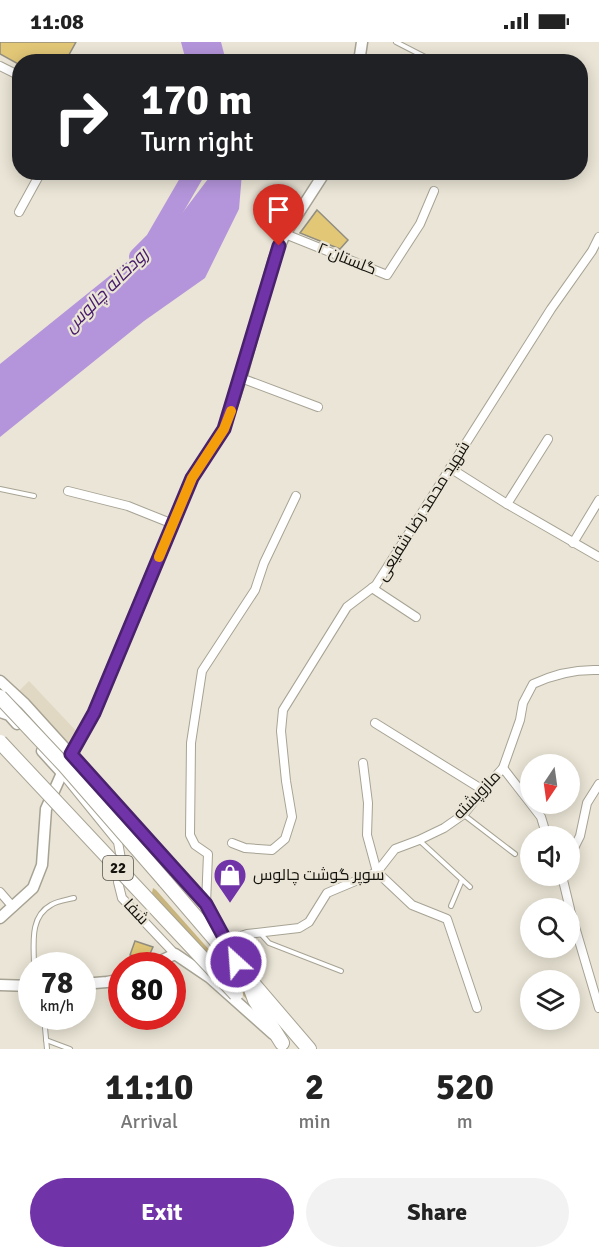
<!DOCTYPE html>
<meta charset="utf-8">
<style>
body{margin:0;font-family:Signika,Cairo,sans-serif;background:#f2f2f2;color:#222;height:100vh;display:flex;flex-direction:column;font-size:22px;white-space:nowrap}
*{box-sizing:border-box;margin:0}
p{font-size:20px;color:#767676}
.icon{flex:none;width:33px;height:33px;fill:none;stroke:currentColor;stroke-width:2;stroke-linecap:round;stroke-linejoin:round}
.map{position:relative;height:1007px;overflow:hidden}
.drawer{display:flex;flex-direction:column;background:#fff;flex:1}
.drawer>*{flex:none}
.hud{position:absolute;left:12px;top:12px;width:576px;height:126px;border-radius:24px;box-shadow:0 3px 15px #0003;background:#202124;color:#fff;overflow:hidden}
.needle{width:39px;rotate:193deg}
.buttons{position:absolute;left:520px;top:712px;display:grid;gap:12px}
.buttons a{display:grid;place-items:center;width:60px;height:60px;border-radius:50%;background:#fff;box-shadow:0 3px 15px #0003;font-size:30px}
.speed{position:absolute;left:18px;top:910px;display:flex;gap:12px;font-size:30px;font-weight:700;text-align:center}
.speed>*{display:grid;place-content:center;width:78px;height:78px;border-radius:50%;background:#fff;box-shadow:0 3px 15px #0003;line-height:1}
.speed small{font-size:15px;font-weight:400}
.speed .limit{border:9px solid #d22;background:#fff;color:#111}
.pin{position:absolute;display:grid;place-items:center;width:51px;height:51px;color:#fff;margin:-62px -26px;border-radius:50% 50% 50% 0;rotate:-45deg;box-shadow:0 0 6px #0007}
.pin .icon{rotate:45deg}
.me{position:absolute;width:66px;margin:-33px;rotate:334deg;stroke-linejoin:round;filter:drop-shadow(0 0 4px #0008)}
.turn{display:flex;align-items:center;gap:21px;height:126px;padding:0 30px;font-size:27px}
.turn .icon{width:78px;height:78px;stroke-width:2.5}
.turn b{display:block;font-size:42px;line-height:51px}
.eta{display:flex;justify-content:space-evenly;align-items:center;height:102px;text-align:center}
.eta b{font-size:36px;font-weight:700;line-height:42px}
.action{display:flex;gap:12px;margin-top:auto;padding:12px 30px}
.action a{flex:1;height:69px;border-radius:36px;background:#7133a8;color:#fff;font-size:24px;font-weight:700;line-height:69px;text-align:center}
.action a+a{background:#f2f2f2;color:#222}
.status{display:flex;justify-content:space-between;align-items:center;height:42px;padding:0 30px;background:#fff;direction:ltr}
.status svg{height:16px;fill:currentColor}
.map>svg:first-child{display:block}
</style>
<div class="status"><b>11:08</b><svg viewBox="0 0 49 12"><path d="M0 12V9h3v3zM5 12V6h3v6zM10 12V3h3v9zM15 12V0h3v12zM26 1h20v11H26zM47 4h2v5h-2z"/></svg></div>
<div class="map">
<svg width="599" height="1007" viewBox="0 0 599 1007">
<rect width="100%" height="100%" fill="#eae5d6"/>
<path fill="#e0d8c2" d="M29 639 79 692 68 701 19 649Z"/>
<path fill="#c7b47e" d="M153 846 156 848 252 956 250 961 152 851Z"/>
<g fill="#b495db">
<path d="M181 0H221L226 19H186Z"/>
<path d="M211 131H242L239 167 205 236 144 279 0 395V322L174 182 211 133Z"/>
</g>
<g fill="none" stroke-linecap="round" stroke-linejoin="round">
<path stroke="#b495db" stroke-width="20" d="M139 215 155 199 195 130"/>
</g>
<g fill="#e2c777" stroke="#928e80" stroke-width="1.5">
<path d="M0 0H76L65 20H20V23L0 12Z"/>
<path d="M317 168 348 198 340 207 300 191Z"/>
<path d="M135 899 153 905 148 916 146 918 130 913Z"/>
</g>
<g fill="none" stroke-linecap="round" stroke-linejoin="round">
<g stroke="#a7a394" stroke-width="6">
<g id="service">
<path d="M396 0 433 19"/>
<path d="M0 447 34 454"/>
<path d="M464 773 515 812"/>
<path d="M420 799 470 845"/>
<path d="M451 864 462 838"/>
<path d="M260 891 269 901 341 929"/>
<path d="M34 924C34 903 29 875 51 863 57 859 66 858 74 856"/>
<path d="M44 975 47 1007"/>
<path d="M46 998 70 1007"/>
</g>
</g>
<g stroke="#a7a394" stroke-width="10">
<g id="minor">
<path d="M0 24 20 34"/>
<path d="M19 170 41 130"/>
<path d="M285 192 387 233 420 182 434 149"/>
<path d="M241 336 318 365"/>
<path d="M450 426 507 462 599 515"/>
<path d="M68 449 128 464 173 482"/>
<path d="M507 462 548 397"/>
<path d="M573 501 599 458"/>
<path d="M372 546 416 575"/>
<path d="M375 681 483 748"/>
<path d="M363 721 368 761 367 793 377 830 412 863 447 877 477 966"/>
<path d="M503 726 541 775 547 795"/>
<path d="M62 731 118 800 121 817 118 840 122 856 175 912"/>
<path d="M232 801 245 806 272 808 285 797 292 775 286 739 281 689 283 668 347 565 376 543 551 267 592 209 599 195"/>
<path d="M570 814 580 794 587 761 599 742"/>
<path d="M562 834 570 867"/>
<path d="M0 850 13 865"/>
<path d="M206 862 208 812 195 803 190 793 191 701 202 629 255 548 264 521 296 454"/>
<path d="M570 868 599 966"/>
<path d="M226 899 247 892 299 886 309 880 327 851 377 830 395 807 419 798 444 786 464 772 483 748 503 726 520 678 523 661 533 642C554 632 575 627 599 628"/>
</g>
</g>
<g stroke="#a7a394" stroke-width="13">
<g id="tertiary">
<path d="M359 20 362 0"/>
<path d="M0 639 25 662 206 862 226 899V908"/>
<path d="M0 670 9 673 17 682"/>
<path d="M71 712 94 671 192 436 224 387 241 336 274 217 285 192 325 130"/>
<path d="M0 876 33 846 42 823 46 767 62 731 42 709"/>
<path d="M150 924 175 912 209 935 273 992"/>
<path d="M82 942 107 940 122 937"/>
<path d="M0 943 32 944"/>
</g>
</g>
<g stroke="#a7a394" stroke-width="16">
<g id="trunk">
<path d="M165 839 309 1007"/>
<path d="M248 939 255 958 282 1001"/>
</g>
</g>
<use href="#service" stroke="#fff" stroke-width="4"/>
<use href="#minor" stroke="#fff" stroke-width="8"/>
<use href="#tertiary" stroke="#fff" stroke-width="10"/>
<use href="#trunk" stroke="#fff" stroke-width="14"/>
<g stroke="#a7a394" stroke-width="16" stroke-linecap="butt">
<g id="trunk-bridge">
<path d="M0 655 64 723 165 839"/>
<path d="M0 700 236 952"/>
</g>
</g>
<use href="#trunk-bridge" stroke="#fff" stroke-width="14"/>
</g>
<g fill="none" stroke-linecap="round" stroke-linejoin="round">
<g stroke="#49216d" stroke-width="15">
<path id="route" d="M236 920 226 908V899L206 862 71 712 94 671 192 436 224 387 279 204"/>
</g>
<use href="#route" stroke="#7133a8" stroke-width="10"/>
<path stroke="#f59e0b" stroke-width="10" d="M159 515 192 436 224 387 231 369"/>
</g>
<defs>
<g id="shop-pin" transform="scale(1.725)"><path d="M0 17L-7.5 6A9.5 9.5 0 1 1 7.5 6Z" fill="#7133a8" stroke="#eae5d6"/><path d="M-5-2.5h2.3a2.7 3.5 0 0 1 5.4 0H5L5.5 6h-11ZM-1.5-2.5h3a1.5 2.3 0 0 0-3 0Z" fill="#fff"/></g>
</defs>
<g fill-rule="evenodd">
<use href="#shop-pin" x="230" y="833"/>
</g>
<g text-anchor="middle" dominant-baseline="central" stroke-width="4.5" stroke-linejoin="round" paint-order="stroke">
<rect fill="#eae5d6" stroke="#545149" stroke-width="1.5" x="103" y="814" width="30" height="24" rx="4.5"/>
<g font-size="15" font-weight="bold" fill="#14120d">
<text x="118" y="826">22</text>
</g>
<g font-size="16" fill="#14120d" stroke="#eae5d6">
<text transform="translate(347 217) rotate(22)">گلستان ۲</text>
<text transform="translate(423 469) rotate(-58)">شهید محمد رضا شفیعی</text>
<text transform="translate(477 753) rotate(-46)">مازوپشته</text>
<text transform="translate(136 870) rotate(47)">شفا</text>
</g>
<g font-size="16" fill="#14120d" stroke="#eae5d6" text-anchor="start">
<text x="253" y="833">سوپر گوشت چالوس</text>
</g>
<g font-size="18" font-style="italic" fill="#471a6c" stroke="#eae5d6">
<text transform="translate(106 248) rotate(-45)">رودخانه چالوس</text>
</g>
</g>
</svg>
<div class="buttons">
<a><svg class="needle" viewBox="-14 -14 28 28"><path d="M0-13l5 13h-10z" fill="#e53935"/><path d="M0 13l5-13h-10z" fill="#767676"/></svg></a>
<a><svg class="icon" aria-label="sound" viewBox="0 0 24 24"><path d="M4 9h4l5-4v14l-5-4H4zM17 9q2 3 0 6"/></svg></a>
<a><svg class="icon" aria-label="search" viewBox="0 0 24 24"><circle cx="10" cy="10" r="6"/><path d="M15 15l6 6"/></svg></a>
<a><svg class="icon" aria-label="layers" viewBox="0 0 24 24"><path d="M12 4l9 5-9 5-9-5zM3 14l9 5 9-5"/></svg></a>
</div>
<div class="speed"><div>78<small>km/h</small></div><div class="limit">80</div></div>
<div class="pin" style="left:279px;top:204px;background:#d93025"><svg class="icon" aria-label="arrive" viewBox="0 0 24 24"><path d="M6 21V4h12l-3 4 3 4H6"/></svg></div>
<svg class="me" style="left:236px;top:920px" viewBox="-20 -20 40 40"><circle r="17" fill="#7133a8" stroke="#fff" stroke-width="3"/><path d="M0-11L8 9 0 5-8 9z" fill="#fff"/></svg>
<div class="hud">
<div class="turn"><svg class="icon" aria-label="right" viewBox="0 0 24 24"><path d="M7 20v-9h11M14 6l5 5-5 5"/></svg><div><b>170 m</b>Turn right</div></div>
</div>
</div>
<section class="drawer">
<div class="eta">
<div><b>11:10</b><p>Arrival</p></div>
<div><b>2</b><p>min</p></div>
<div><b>520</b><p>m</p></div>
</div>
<div class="action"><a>Exit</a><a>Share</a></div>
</section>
